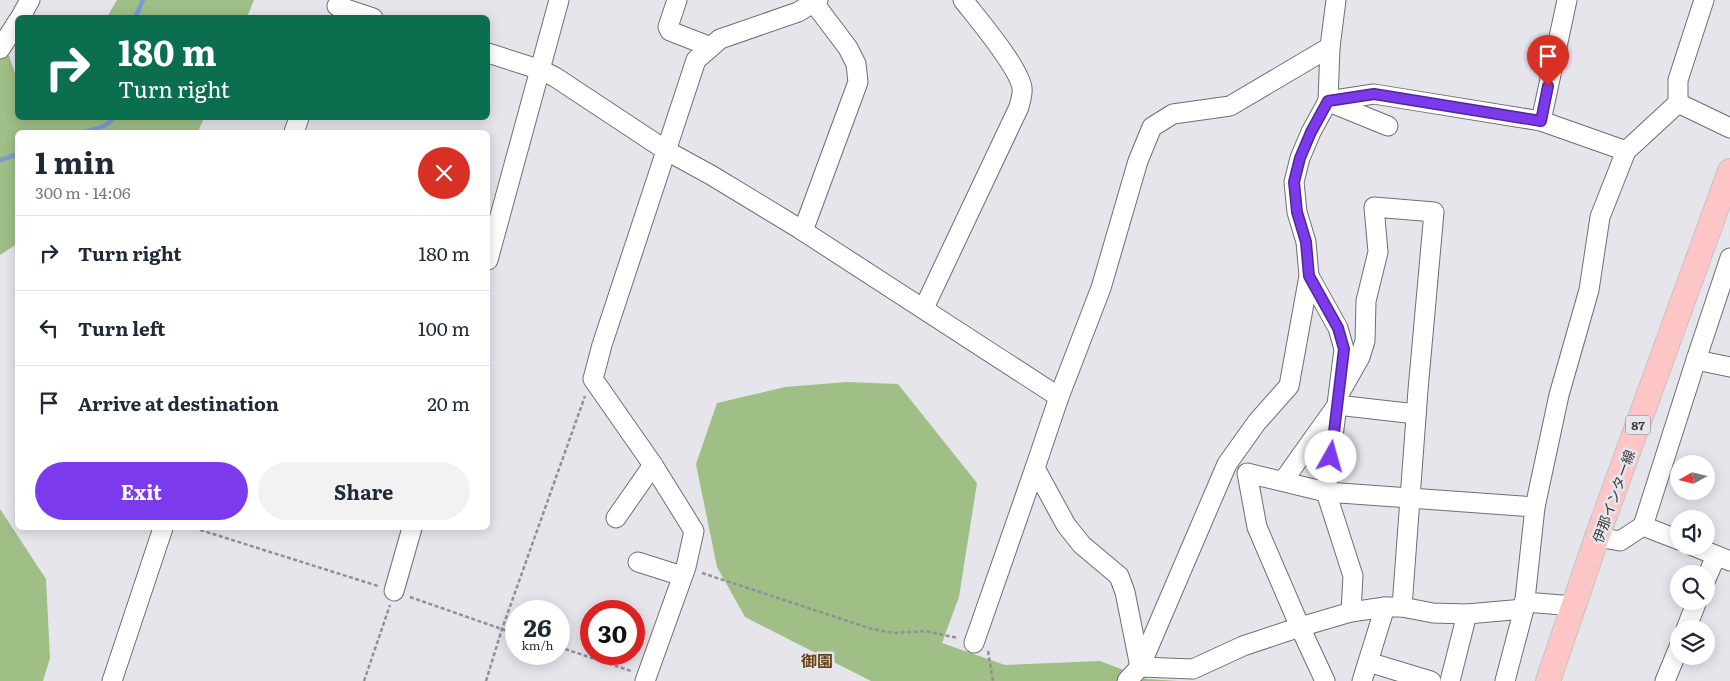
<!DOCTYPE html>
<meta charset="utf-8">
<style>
body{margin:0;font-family:Literata,"Noto Sans JP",serif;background:#f2f2f3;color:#1f2937;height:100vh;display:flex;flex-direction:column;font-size:19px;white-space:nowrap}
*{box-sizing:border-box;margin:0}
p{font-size:16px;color:#747a83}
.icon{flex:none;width:28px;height:28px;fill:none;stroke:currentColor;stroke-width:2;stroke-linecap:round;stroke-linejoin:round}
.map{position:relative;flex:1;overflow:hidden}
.panel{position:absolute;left:15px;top:130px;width:475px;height:400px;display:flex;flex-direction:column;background:#fff;border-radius:8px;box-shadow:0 2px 12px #0003}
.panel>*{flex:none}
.hud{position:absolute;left:15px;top:15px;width:475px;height:105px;border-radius:8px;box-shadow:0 2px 12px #0003;background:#0b6e4f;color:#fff;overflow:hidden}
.needle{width:32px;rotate:262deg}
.controls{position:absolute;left:1670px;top:455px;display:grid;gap:10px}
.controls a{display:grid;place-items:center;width:45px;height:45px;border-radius:50%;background:#fff;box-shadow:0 2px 12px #0003;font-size:25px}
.speed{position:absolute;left:505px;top:600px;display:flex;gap:10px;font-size:25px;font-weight:700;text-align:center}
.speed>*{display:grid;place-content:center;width:65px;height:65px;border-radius:50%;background:#fff;box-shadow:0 2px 12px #0003;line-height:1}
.speed small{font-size:12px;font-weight:400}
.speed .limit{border:8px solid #d22;background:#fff;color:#111}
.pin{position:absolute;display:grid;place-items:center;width:42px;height:42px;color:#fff;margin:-51px -21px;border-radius:50% 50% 50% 0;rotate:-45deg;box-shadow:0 0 5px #0007}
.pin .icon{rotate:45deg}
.me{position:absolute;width:55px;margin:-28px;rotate:7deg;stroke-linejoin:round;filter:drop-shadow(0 0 4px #0008)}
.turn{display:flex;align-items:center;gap:18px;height:105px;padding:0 20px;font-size:22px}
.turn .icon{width:65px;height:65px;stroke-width:2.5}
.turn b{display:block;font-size:35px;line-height:42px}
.round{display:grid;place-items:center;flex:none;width:52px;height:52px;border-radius:26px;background:#f2f2f3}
.summary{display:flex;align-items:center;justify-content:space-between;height:85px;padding:0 20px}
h1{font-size:30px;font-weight:700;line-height:38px}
.button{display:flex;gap:10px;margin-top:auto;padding:10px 20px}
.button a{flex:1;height:58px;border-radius:30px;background:#7c3aed;color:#fff;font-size:20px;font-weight:700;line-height:58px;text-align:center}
.button a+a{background:#f2f2f3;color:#1f2937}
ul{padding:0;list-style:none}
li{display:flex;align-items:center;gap:15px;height:75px;padding:0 20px;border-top:1px solid #e0e1e3}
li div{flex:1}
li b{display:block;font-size:19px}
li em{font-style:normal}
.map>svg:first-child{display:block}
</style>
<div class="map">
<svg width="1730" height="681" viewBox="0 0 1730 681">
<rect width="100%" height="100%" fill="#e6e5ec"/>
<g fill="#9fbf87">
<path d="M117 0H254L247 17H107Z"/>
<path d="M0 29 17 79 18 118H204L198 132H18L17 244 0 255Z"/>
<path d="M847 382 898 384 977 483 959 597 942 643 1005 665 1100 661 1147 679 1178 681H871L745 617 717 567 696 464 717 403 785 387Z"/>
<path d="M0 509 46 579 50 658 43 681H0Z"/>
</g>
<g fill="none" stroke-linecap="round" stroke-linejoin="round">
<g stroke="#789dd3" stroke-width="4.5">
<path d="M135 18 143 0"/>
<path d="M84 132C95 129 107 127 113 118"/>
<path d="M0 160 18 154"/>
</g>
<g stroke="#6f6e74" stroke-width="21">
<g id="minor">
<path d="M677 0 668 27 670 31 711 47"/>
<path d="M337 6 373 18"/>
<path d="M20 18 30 0"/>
<path d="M0 49 18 21"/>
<path d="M488 53 541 70 555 77 667 151 711 175 800 229 1059 397"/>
<path d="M1328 101 1374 94 1541 121 1626 151 1678 103V80L1704 0"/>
<path d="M1329 102 1388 126"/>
<path d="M1678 103 1730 128"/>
<path d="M1541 121 1567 0"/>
<path d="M294 132 299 118"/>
<path d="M803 231 858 82 856 64 848 48 814 3"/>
<path d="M488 260 559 0"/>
<path d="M1309 276 1338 328 1344 349 1326 492 1247 473 1257 527 1300 627 1325 681"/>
<path d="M924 308 1019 107C1020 102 1023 94 1022 88 1019 67 977 18 963 0"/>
<path d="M1696 360 1730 367"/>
<path d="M1339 394 1360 357 1365 341 1366 301 1378 252 1374 207 1434 212 1418 390 1402 607"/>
<path d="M1337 405 1416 414"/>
<path d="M1283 481 1335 408"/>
<path d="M1535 507 1559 395 1589 290 1600 217 1626 151"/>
<path d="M616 518 653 465"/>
<path d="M1643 526 1696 360 1730 258"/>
<path d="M1597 537 1620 541 1643 526 1679 540"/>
<path d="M1693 546 1730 561"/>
<path d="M638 562 682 576"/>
<path d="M1706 579 1716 556"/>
<path d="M394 591 412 528"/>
<path d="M1524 602 1575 606"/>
<path d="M1351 612 1353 576 1326 492 1535 507 1524 609 1505 681"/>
<path d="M1686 629 1697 601"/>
<path d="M974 643 1035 468"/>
<path d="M1368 662 1431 681"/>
<path d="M1140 667 1125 592 1119 576 1082 545 1066 525 1035 468 1059 397 1101 288 1138 161 1152 127 1173 114 1230 106 1330 47"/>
<path d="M1140 667 1193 669 1243 646 1300 627 1351 612 1385 607H1402L1433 613 1467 614 1524 609"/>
<path d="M112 681 163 528"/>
<path d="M645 681 686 567 694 531 653 465 593 379 602 345 696 60 720 39 798 12 818 0"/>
<path d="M1127 681 1140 667 1227 464 1257 422 1289 386 1309 276 1306 242 1297 212 1294 182 1300 158 1311 132 1328 101 1330 47 1336 0"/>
<path d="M1362 681 1385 607"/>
<path d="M1450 681 1467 614"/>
<path d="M1665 681 1679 647"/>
</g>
</g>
<g stroke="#c4c4c4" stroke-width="26">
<path id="major" d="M1548 681 1597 537 1730 171"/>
</g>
<g stroke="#919095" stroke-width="2.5" stroke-dasharray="4 2.5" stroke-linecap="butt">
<path d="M194 528 378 586"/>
<path d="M702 573 872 629 894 633 925 631 958 638"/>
<path d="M410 597 516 634"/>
<path d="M559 647 631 671"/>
<path d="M988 651 993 681"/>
<path d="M364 681 390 605"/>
<path d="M486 681 502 629 585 396"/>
</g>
<use href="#minor" stroke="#fff" stroke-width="19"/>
<use href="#major" stroke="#fdc5c6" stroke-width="24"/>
</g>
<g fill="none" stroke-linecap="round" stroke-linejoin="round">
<g stroke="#51269a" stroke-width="12">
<path id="route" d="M1331 457 1344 349 1338 328 1309 276 1306 242 1297 212 1294 182 1300 158 1311 132 1328 101 1374 94 1541 121 1548 86"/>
</g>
<use href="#route" stroke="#7c3aed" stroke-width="9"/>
</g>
<g text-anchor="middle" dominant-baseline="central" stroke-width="5" stroke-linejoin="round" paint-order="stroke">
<rect fill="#e6e5ec" stroke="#6e6d71" stroke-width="1" x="1625.5" y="415.5" width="25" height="19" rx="4"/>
<g font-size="12" font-weight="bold" fill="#3a393c">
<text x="1638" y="425">87</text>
</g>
<g font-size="14" fill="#3a393c" stroke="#e6e5ec">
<text transform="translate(1613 496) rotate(-70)">伊那インター線</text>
</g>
<g font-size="16" font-weight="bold" fill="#694313" stroke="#e6e5ec">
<text x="817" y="660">御園</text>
</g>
</g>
</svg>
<div class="controls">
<a><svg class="needle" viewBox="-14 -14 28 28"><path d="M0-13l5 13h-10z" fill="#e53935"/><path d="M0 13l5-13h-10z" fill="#747a83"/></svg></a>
<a><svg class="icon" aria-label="sound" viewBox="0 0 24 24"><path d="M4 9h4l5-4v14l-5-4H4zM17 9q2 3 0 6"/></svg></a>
<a><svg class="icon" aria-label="search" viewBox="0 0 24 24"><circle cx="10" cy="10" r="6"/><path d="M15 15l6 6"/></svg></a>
<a><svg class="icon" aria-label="layers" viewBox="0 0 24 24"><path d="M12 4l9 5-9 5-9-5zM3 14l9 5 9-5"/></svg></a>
</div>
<div class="speed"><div>26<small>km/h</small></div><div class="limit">30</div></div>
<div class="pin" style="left:1548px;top:86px;background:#d93025"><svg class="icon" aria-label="arrive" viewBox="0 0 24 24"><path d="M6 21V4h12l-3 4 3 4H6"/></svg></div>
<svg class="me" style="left:1331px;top:457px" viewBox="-20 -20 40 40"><circle r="19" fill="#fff"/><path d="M0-13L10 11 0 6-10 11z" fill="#7c3aed"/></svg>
<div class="hud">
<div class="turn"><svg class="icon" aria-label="right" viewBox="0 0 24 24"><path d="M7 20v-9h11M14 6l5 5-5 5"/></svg><div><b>180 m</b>Turn right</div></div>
</div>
<section class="panel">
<div class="summary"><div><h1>1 min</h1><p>300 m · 14:06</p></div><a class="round" style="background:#d93025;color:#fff"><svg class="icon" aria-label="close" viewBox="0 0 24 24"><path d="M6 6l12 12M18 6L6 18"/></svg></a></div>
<ul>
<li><svg class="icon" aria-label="right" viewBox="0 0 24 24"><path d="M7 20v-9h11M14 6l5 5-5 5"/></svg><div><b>Turn right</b></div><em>180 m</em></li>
<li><svg class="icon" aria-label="left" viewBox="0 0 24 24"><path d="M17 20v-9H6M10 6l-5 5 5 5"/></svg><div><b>Turn left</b></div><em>100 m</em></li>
<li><svg class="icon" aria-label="arrive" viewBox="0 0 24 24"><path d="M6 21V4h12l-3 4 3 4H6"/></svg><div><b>Arrive at destination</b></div><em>20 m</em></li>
</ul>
<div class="button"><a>Exit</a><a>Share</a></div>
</section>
</div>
